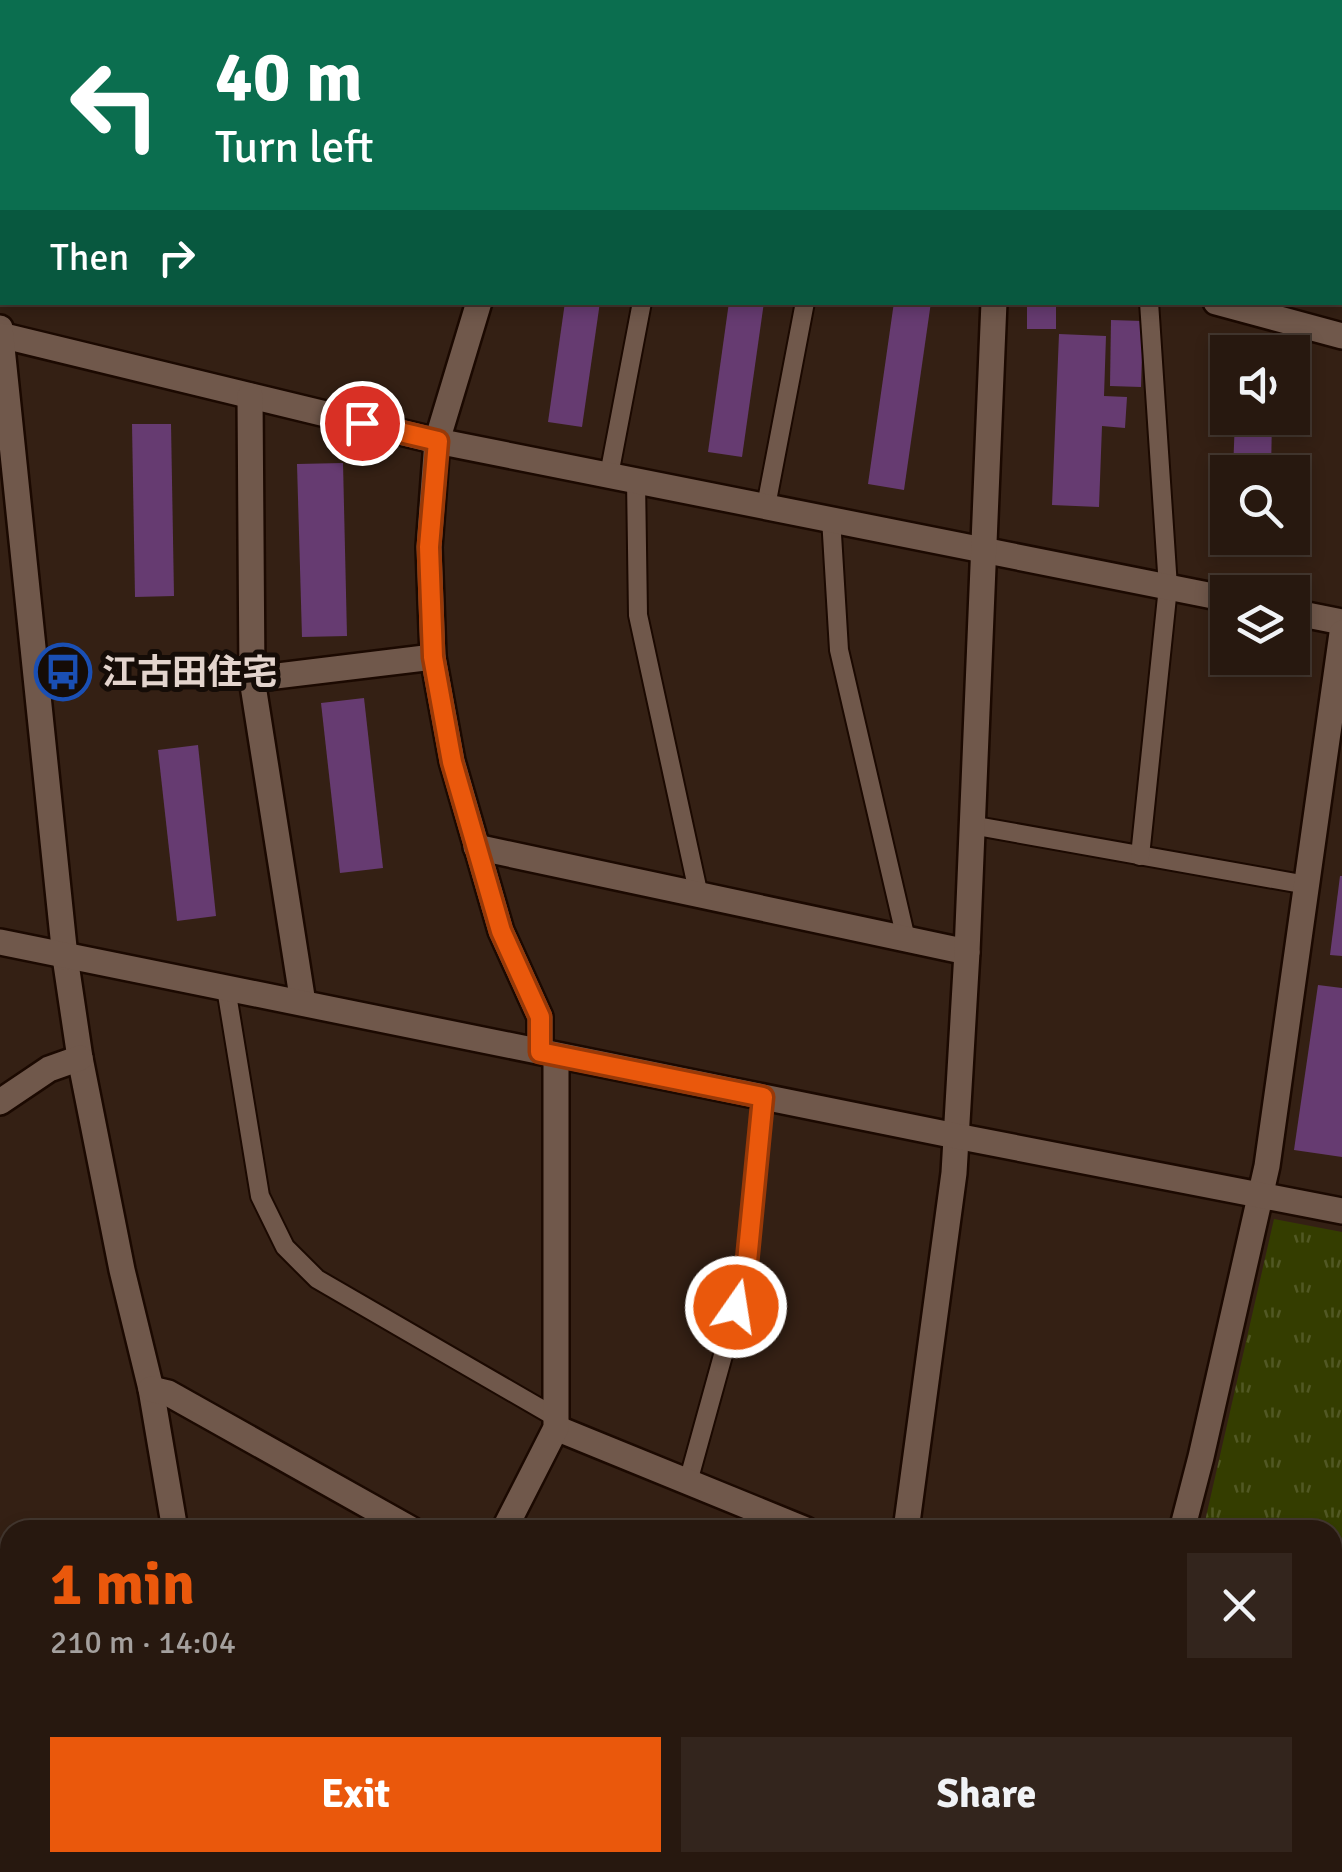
<!DOCTYPE html>
<meta charset="utf-8">
<style>
body{margin:0;font-family:Signika,"Noto Sans JP",sans-serif;background:#33251d;color:#f1f3f6;height:100vh;display:flex;flex-direction:column;font-size:38px;white-space:nowrap}
*{box-sizing:border-box;margin:0}
p{font-size:32px;color:#a4a09e}
.icon{flex:none;width:55px;height:55px;fill:none;stroke:currentColor;stroke-width:2;stroke-linecap:round;stroke-linejoin:round}
.map{position:relative;flex:1;overflow:hidden}
.side{position:absolute;left:0px;top:1520px;width:1342px;height:352px;display:flex;flex-direction:column;background:#27180f;border-radius:30px 30px 0 0;box-shadow:0 5px 15px #0003,0 0 0 2px #43372f}
.side>*{flex:none}
.banner{position:absolute;left:0px;top:0px;width:1342px;height:305px;box-shadow:0 5px 15px #0003,0 0 0 2px #43372f;background:#0b6e4f;color:#fff;overflow:hidden}
.tools{position:absolute;left:1210px;top:335px;display:grid;gap:20px}
.tools a{display:grid;place-items:center;width:100px;height:100px;border-radius:0px;background:#27180f;box-shadow:0 5px 15px #0003,0 0 0 2px #43372f;font-size:50px}
.pin{position:absolute;display:grid;place-items:center;width:85px;height:85px;color:#fff;margin:-42px;border:5px solid #fff;border-radius:50%;box-shadow:0 2px 10px #0007}
.me{position:absolute;width:110px;margin:-55px;rotate:13deg;stroke-linejoin:round;filter:drop-shadow(0 0 8px #0008)}
.turn{display:flex;align-items:center;gap:35px;height:210px;padding:0 50px;font-size:45px}
.turn .icon{width:130px;height:130px;stroke-width:2.5}
.turn b{display:block;font-size:70px;line-height:85px}
.then{display:flex;align-items:center;height:95px;padding:0 50px;background:#0003;gap:20px;font-size:38px}
.round{display:grid;place-items:center;flex:none;width:105px;height:105px;border-radius:0px;background:#33251d}
.headline{display:flex;align-items:center;justify-content:space-between;height:170px;padding:0 50px}
h1{font-size:60px;font-weight:700;line-height:75px;color:#ea580c}
.action{display:flex;gap:20px;margin-top:auto;padding:20px 50px}
.action a{flex:1;height:115px;border-radius:0px;background:#ea580c;color:#fff;font-size:40px;font-weight:700;line-height:115px;text-align:center}
.action a+a{background:#33251d;color:#f1f3f6}
.map>svg:first-child{display:block}
</style>
<div class="map">
<svg width="1342" height="1872" viewBox="0 0 1342 1872">
<defs>
<pattern id="grass-tufts" width="24" height="20" patternUnits="userSpaceOnUse" patternTransform="scale(2.5)"><rect width="24" height="20" fill="#343d00"/><path d="M3 7l-1-3M5 7V3M7 7l1-3M15 17l-1-3M17 17v-4M19 17l1-3" fill="none" stroke="#515824"/></pattern>
</defs>
<rect width="100%" height="100%" fill="#342014"/>
<path fill="url(#grass-tufts)" d="M1274 1219 1342 1232V1682L1333 1685 1332 1530H1203Z"/>
<g fill="#663b71">
<path d="M565 302H600L582 427 548 422Z"/>
<path d="M729 302H764L742 457 708 452Z"/>
<path d="M894 302H931L904 490 868 484Z"/>
<rect x="1027" y="302" width="29" height="27"/>
<path d="M1111 320 1143 321 1141 387 1110 386Z"/>
<path d="M1059 334 1106 336 1104 396 1127 397 1125 428 1102 426 1099 507 1052 505Z"/>
<path d="M1235 418H1272L1271 472H1233Z"/>
<path d="M132 424H171L174 596 135 597Z"/>
<path d="M343 463 347 636 302 637 297 464Z"/>
<path d="M1232 538H1269L1268 552 1231 551Z"/>
<path d="M364 698 383 868 340 873 321 703Z"/>
<path d="M198 745 216 916 177 921 158 750Z"/>
<path d="M1340 876H1342V956L1330 955Z"/>
<path d="M1318 985 1342 988V1157L1294 1150Z"/>
</g>
<g fill="none" stroke-linecap="round" stroke-linejoin="round">
<g stroke="#1b0901" stroke-width="22">
<g id="service">
<path d="M727 2V0"/>
<path d="M609 475 642 302"/>
<path d="M636 480 638 615 699 896"/>
<path d="M766 506 805 302"/>
<path d="M831 518 839 650 906 939"/>
<path d="M971 825 1307 885"/>
<path d="M1140 856 1168 587 1149 302"/>
<path d="M226 988 260 1196 285 1247 317 1279 557 1418"/>
<path d="M688 1482 746 1272 763 1097"/>
</g>
</g>
<g stroke="#1b0901" stroke-width="30">
<g id="minor">
<path d="M64 0 72 2"/>
<path d="M576 2 577 0"/>
<path d="M1002 2V0"/>
<path d="M479 302 437 441 429 547 433 657 452 761 501 931 540 1017V1051"/>
<path d="M1216 302 1342 336"/>
<path d="M0 335 437 441 1228 599"/>
<path d="M250 396 252 679 303 1003"/>
<path d="M1292 612 1342 622"/>
<path d="M252 679 433 657"/>
<path d="M476 847 967 952"/>
<path d="M65 957 80 1058 122 1270 151 1389 175 1530"/>
<path d="M0 1102 49 1069 80 1058"/>
<path d="M151 1389 168 1393 412 1530"/>
<path d="M556 1428 806 1530"/>
<path d="M504 1530 556 1428V1056"/>
<path d="M906 1530 954 1173 967 952 994 302"/>
<path d="M1182 1530 1201 1457 1267 1166 1342 633"/>
<path d="M1332 1714 1342 1711"/>
<path d="M0 1742H10"/>
<path d="M229 1862 231 1872"/>
<path d="M875 1862 876 1872"/>
<path d="M1069 1862V1872"/>
<path d="M468 1872V1862"/>
<path d="M598 1872 619 1862"/>
</g>
</g>
<g stroke="#1b0901" stroke-width="30">
<g id="tertiary">
<path d="M1195 0 1203 2"/>
<path d="M1340 48H1342"/>
<path d="M0 328 65 957"/>
<path d="M0 942 956 1136 1342 1211"/>
</g>
</g>
<use href="#service" stroke="#70584b" stroke-width="18"/>
<use href="#minor" stroke="#70584b" stroke-width="25"/>
<use href="#tertiary" stroke="#70584b" stroke-width="25"/>
</g>
<g fill="none" stroke-linecap="round" stroke-linejoin="round">
<g stroke="#983908" stroke-width="25">
<path id="route" d="M362 423 438 441 429 547 433 657 452 762 501 931 540 1017V1052L763 1097 746 1272 736 1307"/>
</g>
<use href="#route" stroke="#ea580c" stroke-width="18"/>
</g>
<defs>
<g id="bus-ring" transform="scale(2.875)"><circle r="9.5" fill="#150c07" stroke="#1a4fb4" stroke-width="1.5"/><path d="M-5-6H5V4H4V6H2V4H-2V6H-4V4H-5ZM-3.5-4V0h7V-4ZM-3.5 1.2v1.5H-2V1.2ZM2 1.2v1.5H3.5V1.2Z" fill="#1a4fb4"/></g>
</defs>
<g fill-rule="evenodd">
<use href="#bus-ring" x="63" y="672"/>
</g>
<g text-anchor="middle" dominant-baseline="central" stroke-width="10" stroke-linejoin="round" paint-order="stroke">
<g font-size="35" font-weight="bold" fill="#e3d4cd" stroke="#150c07" text-anchor="start">
<text x="102" y="672">江古田住宅</text>
</g>
</g>
</svg>
<div class="tools">
<a><svg class="icon" aria-label="sound" viewBox="0 0 24 24"><path d="M4 9h4l5-4v14l-5-4H4zM17 9q2 3 0 6"/></svg></a>
<a><svg class="icon" aria-label="search" viewBox="0 0 24 24"><circle cx="10" cy="10" r="6"/><path d="M15 15l6 6"/></svg></a>
<a><svg class="icon" aria-label="layers" viewBox="0 0 24 24"><path d="M12 4l9 5-9 5-9-5zM3 14l9 5 9-5"/></svg></a>
</div>
<div class="pin" style="left:362px;top:423px;background:#d93025"><svg class="icon" aria-label="arrive" viewBox="0 0 24 24"><path d="M6 21V4h12l-3 4 3 4H6"/></svg></div>
<svg class="me" style="left:736px;top:1307px" viewBox="-20 -20 40 40"><circle r="17" fill="#ea580c" stroke="#fff" stroke-width="3"/><path d="M0-11L8 9 0 5-8 9z" fill="#fff"/></svg>
<div class="banner">
<div class="turn"><svg class="icon" aria-label="left" viewBox="0 0 24 24"><path d="M17 20v-9H6M10 6l-5 5 5 5"/></svg><div><b>40 m</b>Turn left</div></div>
<div class="then">Then<svg class="icon" aria-label="right" viewBox="0 0 24 24"><path d="M7 20v-9h11M14 6l5 5-5 5"/></svg></div>
</div>
<section class="side">
<div class="headline"><div><h1>1 min</h1><p>210 m · 14:04</p></div><a class="round"><svg class="icon" aria-label="close" viewBox="0 0 24 24"><path d="M6 6l12 12M18 6L6 18"/></svg></a></div>
<div class="action"><a>Exit</a><a>Share</a></div>
</section>
</div>
